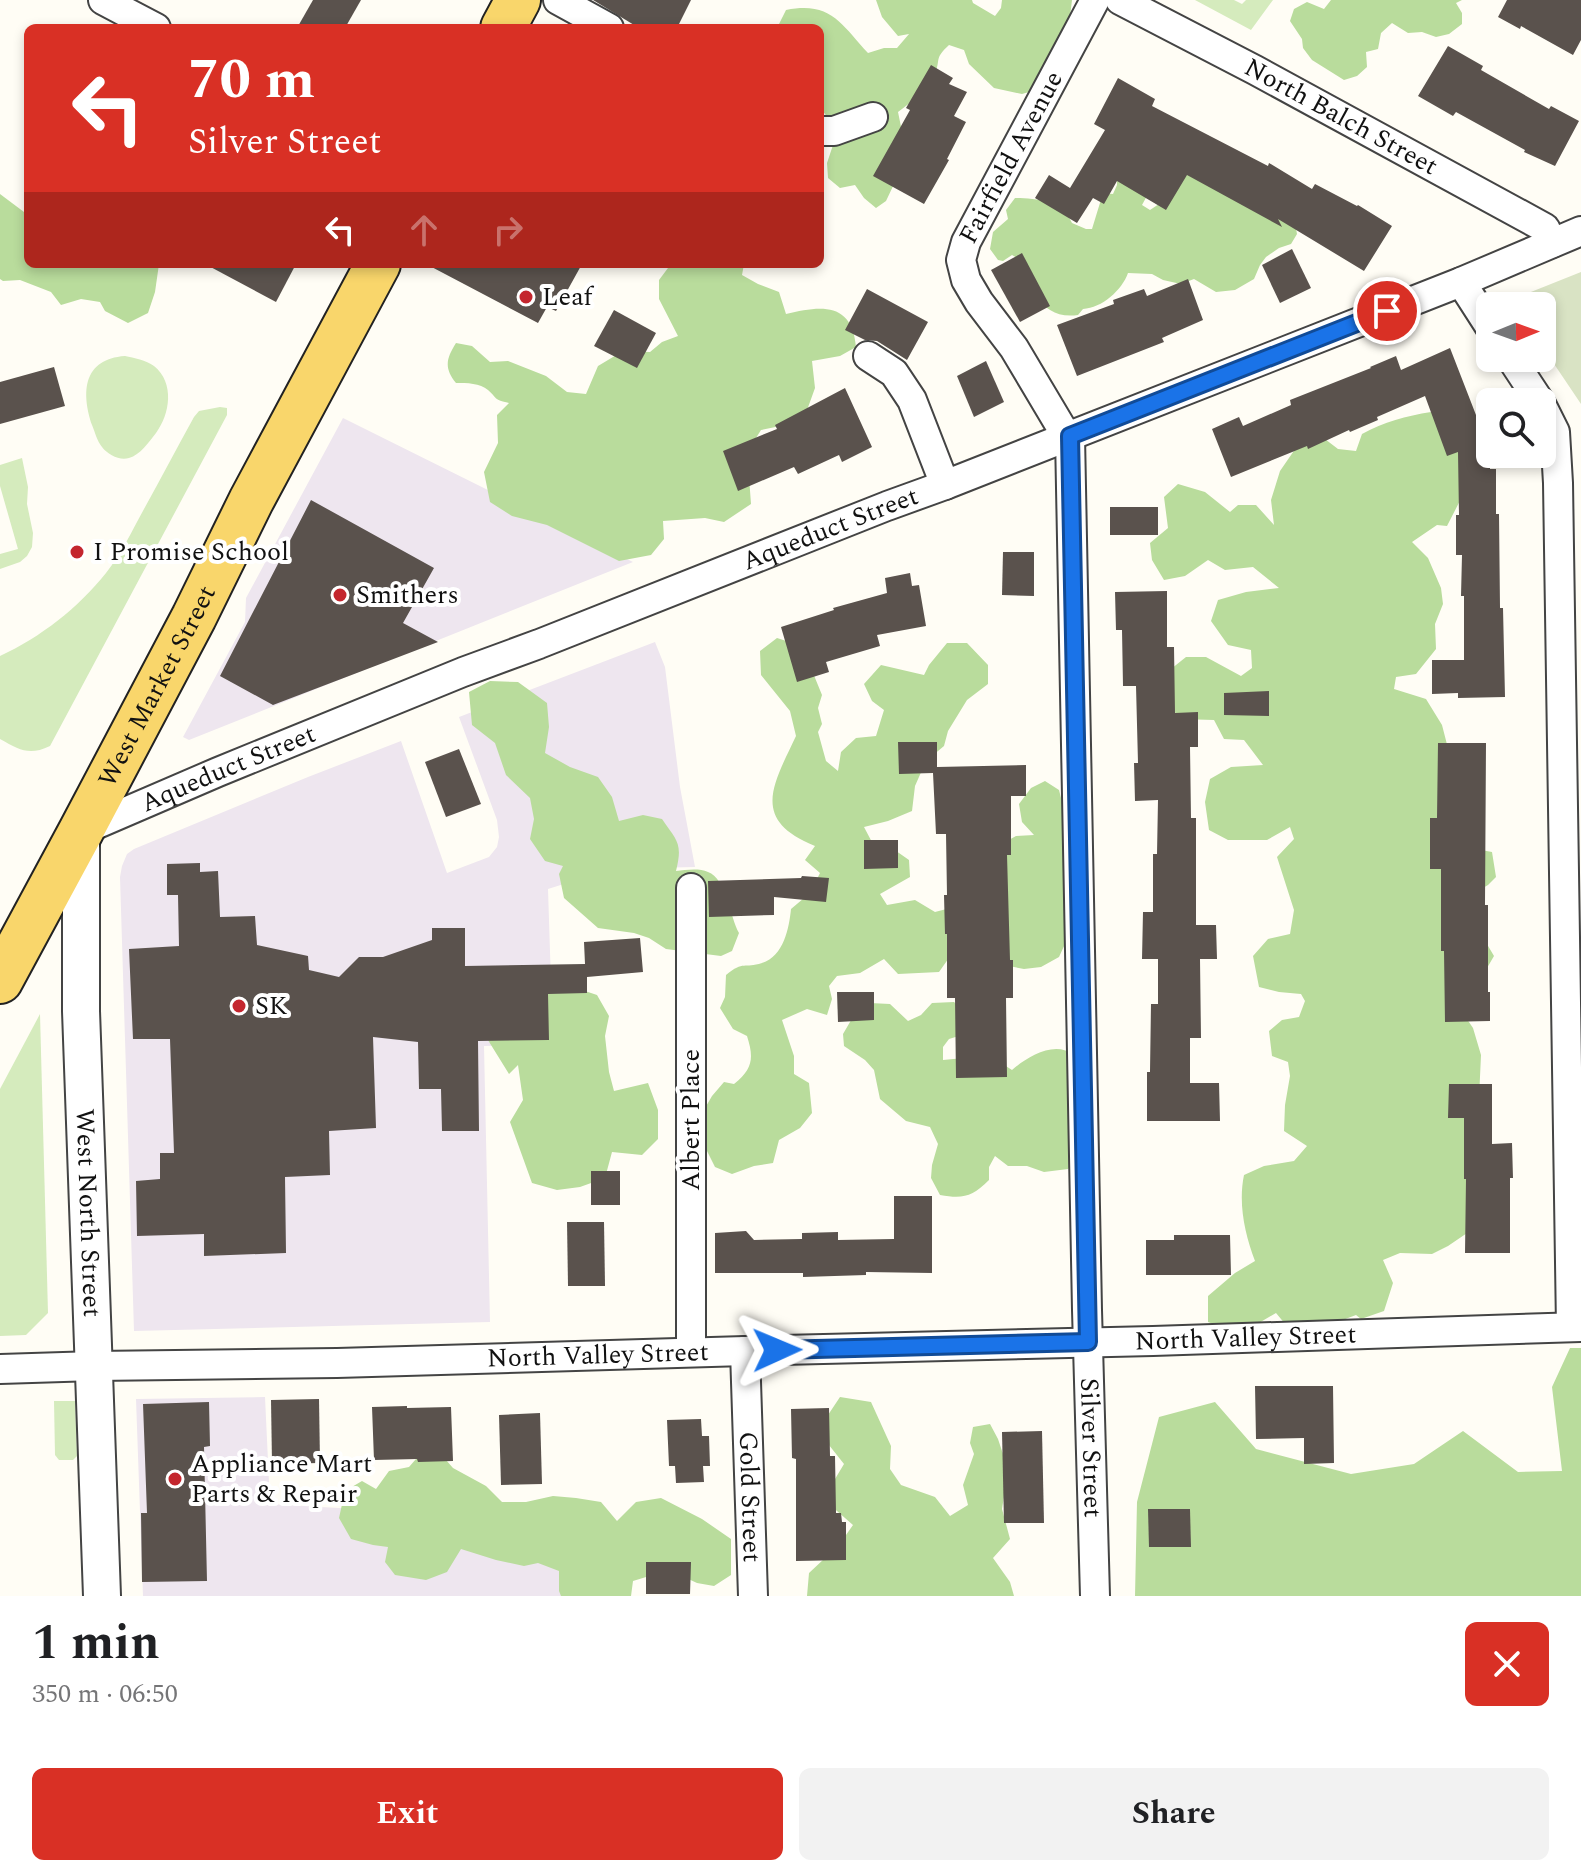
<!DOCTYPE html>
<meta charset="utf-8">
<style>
body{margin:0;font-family:Spectral,serif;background:#f2f2f2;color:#202124;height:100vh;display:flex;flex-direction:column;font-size:30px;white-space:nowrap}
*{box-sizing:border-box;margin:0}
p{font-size:26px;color:#757577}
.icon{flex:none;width:44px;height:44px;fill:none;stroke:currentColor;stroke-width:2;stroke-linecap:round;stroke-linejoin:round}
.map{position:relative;height:1596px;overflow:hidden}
.drawer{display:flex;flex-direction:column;background:#fff;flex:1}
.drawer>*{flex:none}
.banner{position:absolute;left:24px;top:24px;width:800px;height:244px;border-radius:12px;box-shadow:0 4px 12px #0003;background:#d93025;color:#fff;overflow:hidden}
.needle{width:52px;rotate:89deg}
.tools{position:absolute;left:1476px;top:292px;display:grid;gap:16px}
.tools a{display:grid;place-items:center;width:80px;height:80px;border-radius:12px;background:#fff;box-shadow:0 4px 12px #0003;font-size:40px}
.pin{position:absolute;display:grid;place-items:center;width:68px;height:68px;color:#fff;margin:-34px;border:4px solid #fff;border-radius:50%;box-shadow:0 2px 8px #0007}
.me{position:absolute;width:88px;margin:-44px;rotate:89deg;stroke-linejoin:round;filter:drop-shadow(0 0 6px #0008)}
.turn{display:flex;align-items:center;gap:28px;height:168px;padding:0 32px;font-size:36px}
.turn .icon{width:104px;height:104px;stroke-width:2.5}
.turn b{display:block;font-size:56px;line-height:68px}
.lanes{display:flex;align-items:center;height:76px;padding:0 32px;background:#0003;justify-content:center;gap:40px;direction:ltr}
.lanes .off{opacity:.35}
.round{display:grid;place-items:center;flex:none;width:84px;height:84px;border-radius:12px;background:#f2f2f2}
.summary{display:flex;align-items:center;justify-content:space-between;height:136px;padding:0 32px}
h1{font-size:48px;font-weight:700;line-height:60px}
.cta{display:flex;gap:16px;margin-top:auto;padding:16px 32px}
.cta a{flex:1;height:92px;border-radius:12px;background:#d93025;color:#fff;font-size:32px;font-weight:700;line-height:92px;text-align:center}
.cta a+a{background:#f2f2f2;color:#202124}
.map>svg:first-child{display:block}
</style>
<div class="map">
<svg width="1581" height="1596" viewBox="0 0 1581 1596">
<rect width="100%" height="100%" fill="#fffdf5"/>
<g fill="#eee6ef">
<path d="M343 418 633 562 189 740 183 737 245 622 246 598Z"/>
<path d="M655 642 665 667 680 787 695 867 611 869 548 889 553 1045 484 1046 490 1322 134 1331 120 877 122 866 127 854 134 849 308 777 401 741 447 873 489 857 497 847 499 837 497 820 459 717Z"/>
<path d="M265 1397 270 1504 598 1523 602 1596H143L136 1399Z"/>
</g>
<g fill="#d5ebbd">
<path d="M1195 0H1234L1242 4 1246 0H1273L1251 30Z"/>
<path d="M125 356C134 358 146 360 154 366 175 383 170 414 156 433 149 442 140 455 129 458 120 461 108 455 102 447 97 441 95 432 92 425 81 392 83 359 125 356Z"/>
<path d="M220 407 227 408V415L50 746C29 756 20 750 0 739V656C41 637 78 608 106 573 121 554 132 531 144 509 161 478 177 448 194 417L199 411Z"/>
<path d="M22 458 28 487 27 504 33 533 32 547 27 556 20 562 0 569V554L18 549 0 486V465Z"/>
<path d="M40 1014 48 1313 26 1335 0 1336V1089Z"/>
<path d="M54 1401H75L77 1456 73 1460H59L55 1455Z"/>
</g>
<g fill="#b9dc9c">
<path d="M876 0H972L973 3 995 16 1001 8 1002 0H1072L1069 25 1039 89 1022 94 994 88 969 64 964 50 949 45C934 59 941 58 935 74 928 91 912 101 898 112L905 146 895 182 886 201 876 208 864 198 855 185 840 188 828 178 827 163 833 145 846 139 820 108V28H779V24L786 10C831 1 841 24 868 53L884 48H897L909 34 898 36 882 17Z"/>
<path d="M1331 0H1462L1456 3 1462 13V24L1449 34 1436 37 1422 32 1408 33 1392 23 1381 33 1378 49 1366 52 1367 67 1357 76 1344 80 1312 60 1303 48 1302 39 1290 21 1294 9 1307 2 1324 9Z"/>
<path d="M1181 171 1294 217 1297 234 1291 244 1279 248 1266 257 1260 265 1254 279 1235 290 1216 292 1194 279 1181 284 1163 280 1152 274 1128 273C1122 290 1102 308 1083 309L1078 315C1039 320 1033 287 1019 259L1012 255 1003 261 998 260 990 249 993 232 1008 219 1006 210 1015 198C1036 198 1063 201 1072 223L1086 229H1092L1103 193 1113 194 1117 185V173L1148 194 1142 205 1150 210 1162 202Z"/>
<path d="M0 194 28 215V264H159L155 292 148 313 128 323 105 311 100 302 81 299 61 305 51 292 20 280 3 281 0 279Z"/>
<path d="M671 264H744L742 275 758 284 779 292 786 314C820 306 852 301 856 347L840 356 812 361 815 388 806 413 795 423 761 430 751 446 749 477 751 504 724 522 705 518 663 521 664 539 651 555 619 561 547 525 512 516 490 502 484 472 498 443 497 415 509 403C493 399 499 400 488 390 480 383 467 383 456 383 444 368 446 359 456 343L472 346 490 362 508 361 546 376 567 392 586 394 598 366 623 351 650 352 662 342 678 336 659 299V280Z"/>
<path d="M1431 412 1459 435 1468 485 1447 526 1437 525 1412 542 1428 558 1441 588 1443 604 1435 624 1436 649 1416 674 1396 677 1394 689 1426 699 1442 725 1451 760 1470 848 1492 852 1496 877 1488 885 1471 895 1481 934 1494 956 1487 968 1454 1000 1473 1028 1481 1055 1473 1229 1448 1246 1432 1254 1400 1253 1383 1260 1393 1283 1384 1311 1361 1319 1356 1315 1324 1327 1286 1325 1276 1313 1252 1327 1226 1329 1208 1322V1296L1235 1273 1255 1261C1245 1234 1238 1204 1244 1175L1264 1166 1294 1161 1307 1146 1284 1131 1285 1105 1290 1076 1288 1062 1272 1056 1269 1031 1282 1020 1299 1017 1305 1001 1301 994 1279 992 1259 987 1253 956 1268 939 1290 934 1294 910 1277 857 1294 839 1290 827 1267 840H1228L1209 830 1205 802 1210 779 1231 767 1263 765 1244 740 1224 739 1214 720 1180 719 1167 702 1161 677 1186 657H1206L1241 676 1252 668 1251 650 1228 645 1211 621 1218 600 1246 592 1279 588 1253 567 1225 570 1208 560 1185 576 1164 580 1152 560 1150 543 1168 528 1164 497 1178 484 1205 492 1230 512 1238 505H1256L1274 525 1271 500 1280 471 1300 442 1321 436 1338 449 1356 451 1362 434C1384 422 1406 416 1431 412Z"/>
<path d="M777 638 802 646 822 695 818 708 822 724 818 732 826 761 838 771 841 752 856 738 876 736 884 710 872 701 864 684 881 665 924 675 929 665 947 643H967L988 665V684L967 700 948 731 944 746 926 761 915 786 912 811 888 821 864 827 874 846H889L909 860 910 877 880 894 887 905 915 900 935 912 958 906 998 846 1016 836 1034 835 1022 822 1019 804 1031 788 1045 781 1059 790 1064 810V827L1073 860 1070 933 1059 957 1041 967 1024 969 951 955 939 972 898 974 884 959 860 973 837 976 829 986 832 999 827 1015 807 1009 782 1020 794 1056V1074L809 1083 812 1113 800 1128 779 1140 773 1163 754 1166 732 1174 715 1167 704 1145 701 1115 712 1096 724 1082 734 1084C753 1069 754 1058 747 1036L733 1029 720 1008 725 997 726 975C744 960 744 969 762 963 784 956 789 928 791 909L810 893 820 873 805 860 815 846C750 820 773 785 796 736L790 711 761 675 760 651Z"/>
<path d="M490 681 518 682 547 703 549 727 545 753 570 767 598 777 612 797 619 821 643 815 662 819C677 841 683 843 676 871 686 870 699 868 708 872 726 878 730 917 739 933L732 951 721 956 666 949 649 938 634 933 598 928 564 898 559 874 563 866 545 861 530 839 534 819 530 798 506 775 495 743 472 725 469 692Z"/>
<path d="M573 987 597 995 609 1016 605 1036 609 1072 614 1091 648 1083 658 1110V1139L642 1155 612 1152 605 1178 580 1187 557 1190 532 1183 510 1122 523 1100 518 1065 509 1074 483 1032 557 988Z"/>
<path d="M954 1002 971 1017 962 1035 949 1039 943 1047V1060L964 1058 995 1059 1012 1070C1028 1056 1055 1040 1074 1055L1093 1143 1068 1169 1044 1172 1027 1166H1008L995 1156 989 1167V1180C972 1197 963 1199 940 1195L931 1178 932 1165 938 1144 930 1127 906 1121 880 1099 874 1070 865 1060 844 1046 843 1034 857 1010 870 1003 890 1004 908 1021 921 1015 932 1003Z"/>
<path d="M1570 1348H1581V1596H1135L1137 1502 1159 1417 1215 1402 1256 1449 1351 1474 1414 1464 1463 1431 1518 1472 1562 1471 1552 1387Z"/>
<path d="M840 1397 871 1402 891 1446 890 1469 901 1485 935 1497 950 1516 968 1505 963 1485 974 1454 970 1443 973 1427 990 1424 998 1439 1005 1460 1006 1483 1002 1509 1010 1539 993 1558 1010 1582 1014 1596H807L809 1573 839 1545 853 1525 829 1504 835 1479 844 1464 825 1440 826 1418Z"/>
<path d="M423 1451 439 1452 453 1468 486 1486 502 1502H526L553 1496 576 1498 601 1502 617 1521 636 1502 661 1498 702 1519 731 1539V1575L714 1586 697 1583 669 1570 633 1581 631 1596H561L559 1591V1571L538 1563 524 1566 496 1560 461 1549 447 1572 426 1580 395 1575 385 1562 388 1547 373 1545 351 1539 339 1518 345 1491 362 1481 376 1489 389 1471 409 1467Z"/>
</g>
<path fill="#d9e3c4" d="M1581 272V404L1542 346V306H1515L1511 300Z"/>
<g fill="#5a524d">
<path d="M313 0H361L345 28H297Z"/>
<path d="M593 0H691L677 28H639Z"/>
<path d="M1507 0H1581V40L1573 55 1521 26 1520 29 1498 17Z"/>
<path d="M1448 46 1483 66 1481 70 1549 109 1551 106 1579 121 1555 166 1524 152 1525 150 1456 112 1453 116 1418 96Z"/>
<path d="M931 65 953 78 949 84 967 92 954 116 966 122 947 159 949 160 924 204 873 176 910 110 906 108Z"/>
<path d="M1118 78 1155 99 1152 106 1268 166 1269 163 1312 189 1315 184 1357 206 1358 205 1392 226 1364 271 1278 219 1282 227 1187 175 1166 210 1117 181 1104 204 1093 198 1077 223 1035 198 1049 175 1070 188 1105 130 1094 124Z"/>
<path d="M1292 249 1311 288 1280 303 1262 265Z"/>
<path d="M1022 253 1050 306 1020 322 991 270Z"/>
<path d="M205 264H296L276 302Z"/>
<path d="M426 264H582L556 311 547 307 538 323Z"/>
<path d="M1188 279 1203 320 1162 338 1164 342 1077 376 1057 325 1114 304 1113 300 1144 289 1147 296Z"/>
<path d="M867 289 928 322 907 360 877 341 865 340 845 330Z"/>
<path d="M614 310 656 333 637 368 594 346Z"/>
<path d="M1450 348 1476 415 1482 413 1490 435V469H1496V514H1499L1500 608H1503L1505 697 1458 698V693L1432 694V660H1464V596H1461L1462 555H1456V515H1459L1458 452 1447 456 1425 396 1377 417 1378 420 1350 432 1349 430 1308 449 1307 446 1231 477 1212 429 1239 417 1243 426 1291 405 1290 400 1371 368 1370 367 1396 356 1401 370Z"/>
<path d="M986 361 1004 402 974 417 957 376Z"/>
<path d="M54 367 65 406 0 424V382Z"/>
<path d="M845 388 872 447 842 462 839 455 798 474 794 467 738 491 723 451 777 429 775 425Z"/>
<path d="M311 500 434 568 403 623 438 642 273 705 220 676Z"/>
<rect x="1110" y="507" width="48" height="28"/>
<path d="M1003 552H1034V596L1002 595Z"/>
<path d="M910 573 912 586 919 585 926 626 877 635 880 646 826 662 829 672 797 682 781 627 834 610 833 608 887 593 885 578Z"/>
<path d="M1167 591V647H1174L1175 713 1198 712V747H1190L1191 818H1196V925H1216L1217 959H1200L1201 1038H1190V1083H1219L1220 1121H1147V1072H1150L1151 1004H1158V959H1142L1143 912H1153V854H1157L1158 800 1135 801 1134 763H1138L1136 686H1123L1122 630H1116L1115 592Z"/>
<path d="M1269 691V716L1224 715V693Z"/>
<path d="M898 742H937V767L1026 765V796H1011V855H1007L1010 960H1013V998H1006L1007 1077 956 1078 955 998H947V934H945L944 895H947L946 834H936L933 773 899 774Z"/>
<path d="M1438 743H1486L1485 905H1488V992H1490V1021L1445 1022 1444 951H1441V869H1430V818H1437Z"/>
<path d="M459 749 481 804 446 817 425 762Z"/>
<path d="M864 840H898V868L864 869Z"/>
<path d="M200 863V872L218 871 220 917 255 916 257 945 308 956 309 970 339 977 359 957H383L432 940V928H465V966L585 964 584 942 640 938 643 972 587 977V993L548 994 549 1040 478 1041 479 1131H442L441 1089H419L418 1042 373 1037 376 1128 329 1131 330 1175 285 1177 286 1253 204 1256V1234L137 1236 136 1181 160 1179V1153H174L170 1039H133L129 949 179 946 178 895H167V864Z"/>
<path d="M802 876 829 878 826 902 774 897V915L709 917 708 881 801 878Z"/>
<path d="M837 992H874V1020L838 1022Z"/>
<path d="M1449 1084H1492V1144L1512 1143 1513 1178H1510V1253H1465L1466 1179H1464V1118H1448Z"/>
<rect x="591" y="1171" width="29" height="34"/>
<path d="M894 1196H932V1273L866 1272V1275L803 1277V1273H715V1233L746 1231 754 1240 802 1239V1233L838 1232V1240L894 1239Z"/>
<path d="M567 1222H604L605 1286H568Z"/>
<path d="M1174 1235H1230L1231 1275H1146V1240H1174Z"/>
<path d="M1255 1386H1333L1334 1463 1304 1464V1438L1256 1439Z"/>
<path d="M319 1399 320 1463 272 1464 271 1400Z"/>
<path d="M209 1402 210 1446 204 1447 207 1581 142 1582 141 1513H147L143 1404Z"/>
<path d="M407 1406V1408L451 1407 453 1461 418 1462 417 1459 374 1460 372 1407Z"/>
<path d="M829 1408 830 1456H835L836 1513H841L842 1522H846V1560L796 1561V1459L792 1458 791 1409Z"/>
<path d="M540 1413 542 1484 501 1485 499 1415Z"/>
<path d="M701 1419 702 1436H709L710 1466H703L704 1482 676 1483 675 1466H669L667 1420Z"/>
<path d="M1042 1431 1044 1523H1004L1002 1432Z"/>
<path d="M1148 1509H1190L1191 1547H1149Z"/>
<path d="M646 1562H691L690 1594H646Z"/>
</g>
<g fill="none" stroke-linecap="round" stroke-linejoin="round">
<g stroke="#444" stroke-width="32">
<g id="minor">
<path d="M103 0 156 28"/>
<path d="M558 0 609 28"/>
<path id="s1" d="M1120 0 1255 70 1545 228 1552 243"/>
<path d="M820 131H834L873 117"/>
<path d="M1461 282 1490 327"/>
<path d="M868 356 894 373 912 400 945 485"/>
<path d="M1511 358 1540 402"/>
<path d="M1542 406 1555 432 1558 483 1571 1327"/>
<path id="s2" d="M1070 436 1087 1310 1095 1596"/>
<path id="s3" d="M1067 437 1014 348 979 302 966 280 961 260 966 242 1095 0"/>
<path id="s4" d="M81 831 218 772 463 672 539 644 887 506 945 485 1461 282 1581 231"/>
<path d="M691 888V1352"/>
<path id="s5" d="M745 1351 753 1596"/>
<path id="s6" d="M0 1369 95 1366 337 1363 745 1351 1153 1341 1581 1327"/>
</g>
</g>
<g stroke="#444" stroke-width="40">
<g id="tertiary">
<path id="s7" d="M81 831V1011L102 1596"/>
</g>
</g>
<g stroke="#222" stroke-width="48">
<g id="primary">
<path d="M503 28 518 0"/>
<path id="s8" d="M0 981 81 831 194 617 251 501 378 264"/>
</g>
</g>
<use href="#minor" stroke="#fff" stroke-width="28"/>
<use href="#tertiary" stroke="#fff" stroke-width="36"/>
<use href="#primary" stroke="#f9d66b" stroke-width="44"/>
</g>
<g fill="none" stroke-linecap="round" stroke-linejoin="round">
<g stroke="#114b97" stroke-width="20">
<path id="route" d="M777 1350 1088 1342 1070 436 1387 311"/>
</g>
<use href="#route" stroke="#1a73e8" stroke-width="14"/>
</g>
<g fill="#c4262e" stroke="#fff" stroke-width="3">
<circle cx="526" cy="297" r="8"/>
<circle cx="77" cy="552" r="8"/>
<circle cx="340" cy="595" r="8"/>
<circle cx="239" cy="1006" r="8"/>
<circle cx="175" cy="1479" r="8"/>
</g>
<g text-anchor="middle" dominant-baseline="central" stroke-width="8" stroke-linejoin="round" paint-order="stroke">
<g font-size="26" fill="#111" stroke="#fff">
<text stroke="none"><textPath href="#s1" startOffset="250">North Balch Street</textPath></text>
<text stroke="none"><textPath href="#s3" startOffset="322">Fairfield Avenue</textPath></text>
<text stroke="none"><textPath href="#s4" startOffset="808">Aqueduct Street</textPath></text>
<text stroke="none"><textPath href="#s8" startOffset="334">West Market Street</textPath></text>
<text stroke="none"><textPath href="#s4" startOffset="160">Aqueduct Street</textPath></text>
<text transform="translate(691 1120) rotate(-90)">Albert Place</text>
<text stroke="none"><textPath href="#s7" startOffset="382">West North Street</textPath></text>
<text stroke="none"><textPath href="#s6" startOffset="1246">North Valley Street</textPath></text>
<text stroke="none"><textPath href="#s6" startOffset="598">North Valley Street</textPath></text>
<text stroke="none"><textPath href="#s2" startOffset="1012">Silver Street</textPath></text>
<text stroke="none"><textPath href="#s5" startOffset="146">Gold Street</textPath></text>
</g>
<g font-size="26" fill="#111" stroke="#fff" text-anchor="start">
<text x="542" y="297">Leaf</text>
<text x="93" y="552">I Promise School</text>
<text x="356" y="595">Smithers</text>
<text x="255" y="1006">SK</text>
<text x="191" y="1464">Appliance Mart<tspan x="191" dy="30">Parts &amp; Repair</tspan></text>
</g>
</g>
</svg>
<div class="tools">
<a><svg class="needle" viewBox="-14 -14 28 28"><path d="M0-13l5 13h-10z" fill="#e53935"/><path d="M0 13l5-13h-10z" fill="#757577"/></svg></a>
<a><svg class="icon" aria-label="search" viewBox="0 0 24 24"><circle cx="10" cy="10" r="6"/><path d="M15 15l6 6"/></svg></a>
</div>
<div class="pin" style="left:1387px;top:311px;background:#d93025"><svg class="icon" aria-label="arrive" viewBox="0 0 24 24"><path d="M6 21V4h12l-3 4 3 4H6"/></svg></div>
<svg class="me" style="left:777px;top:1350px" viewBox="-20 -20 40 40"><path d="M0-17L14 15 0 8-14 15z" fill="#1a73e8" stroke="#fff" stroke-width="4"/></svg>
<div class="banner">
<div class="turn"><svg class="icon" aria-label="left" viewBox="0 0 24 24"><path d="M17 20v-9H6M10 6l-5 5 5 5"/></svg><div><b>70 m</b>Silver Street</div></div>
<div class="lanes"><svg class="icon" aria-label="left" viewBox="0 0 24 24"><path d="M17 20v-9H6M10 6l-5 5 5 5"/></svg><svg class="icon off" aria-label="ahead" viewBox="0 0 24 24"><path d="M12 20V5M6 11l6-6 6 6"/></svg><svg class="icon off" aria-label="right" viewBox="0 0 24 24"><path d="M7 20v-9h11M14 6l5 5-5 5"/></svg></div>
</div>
</div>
<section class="drawer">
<div class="summary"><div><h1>1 min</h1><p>350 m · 06:50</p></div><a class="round" style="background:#d93025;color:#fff"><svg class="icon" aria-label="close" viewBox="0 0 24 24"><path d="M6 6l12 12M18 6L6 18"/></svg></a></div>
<div class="cta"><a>Exit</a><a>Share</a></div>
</section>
